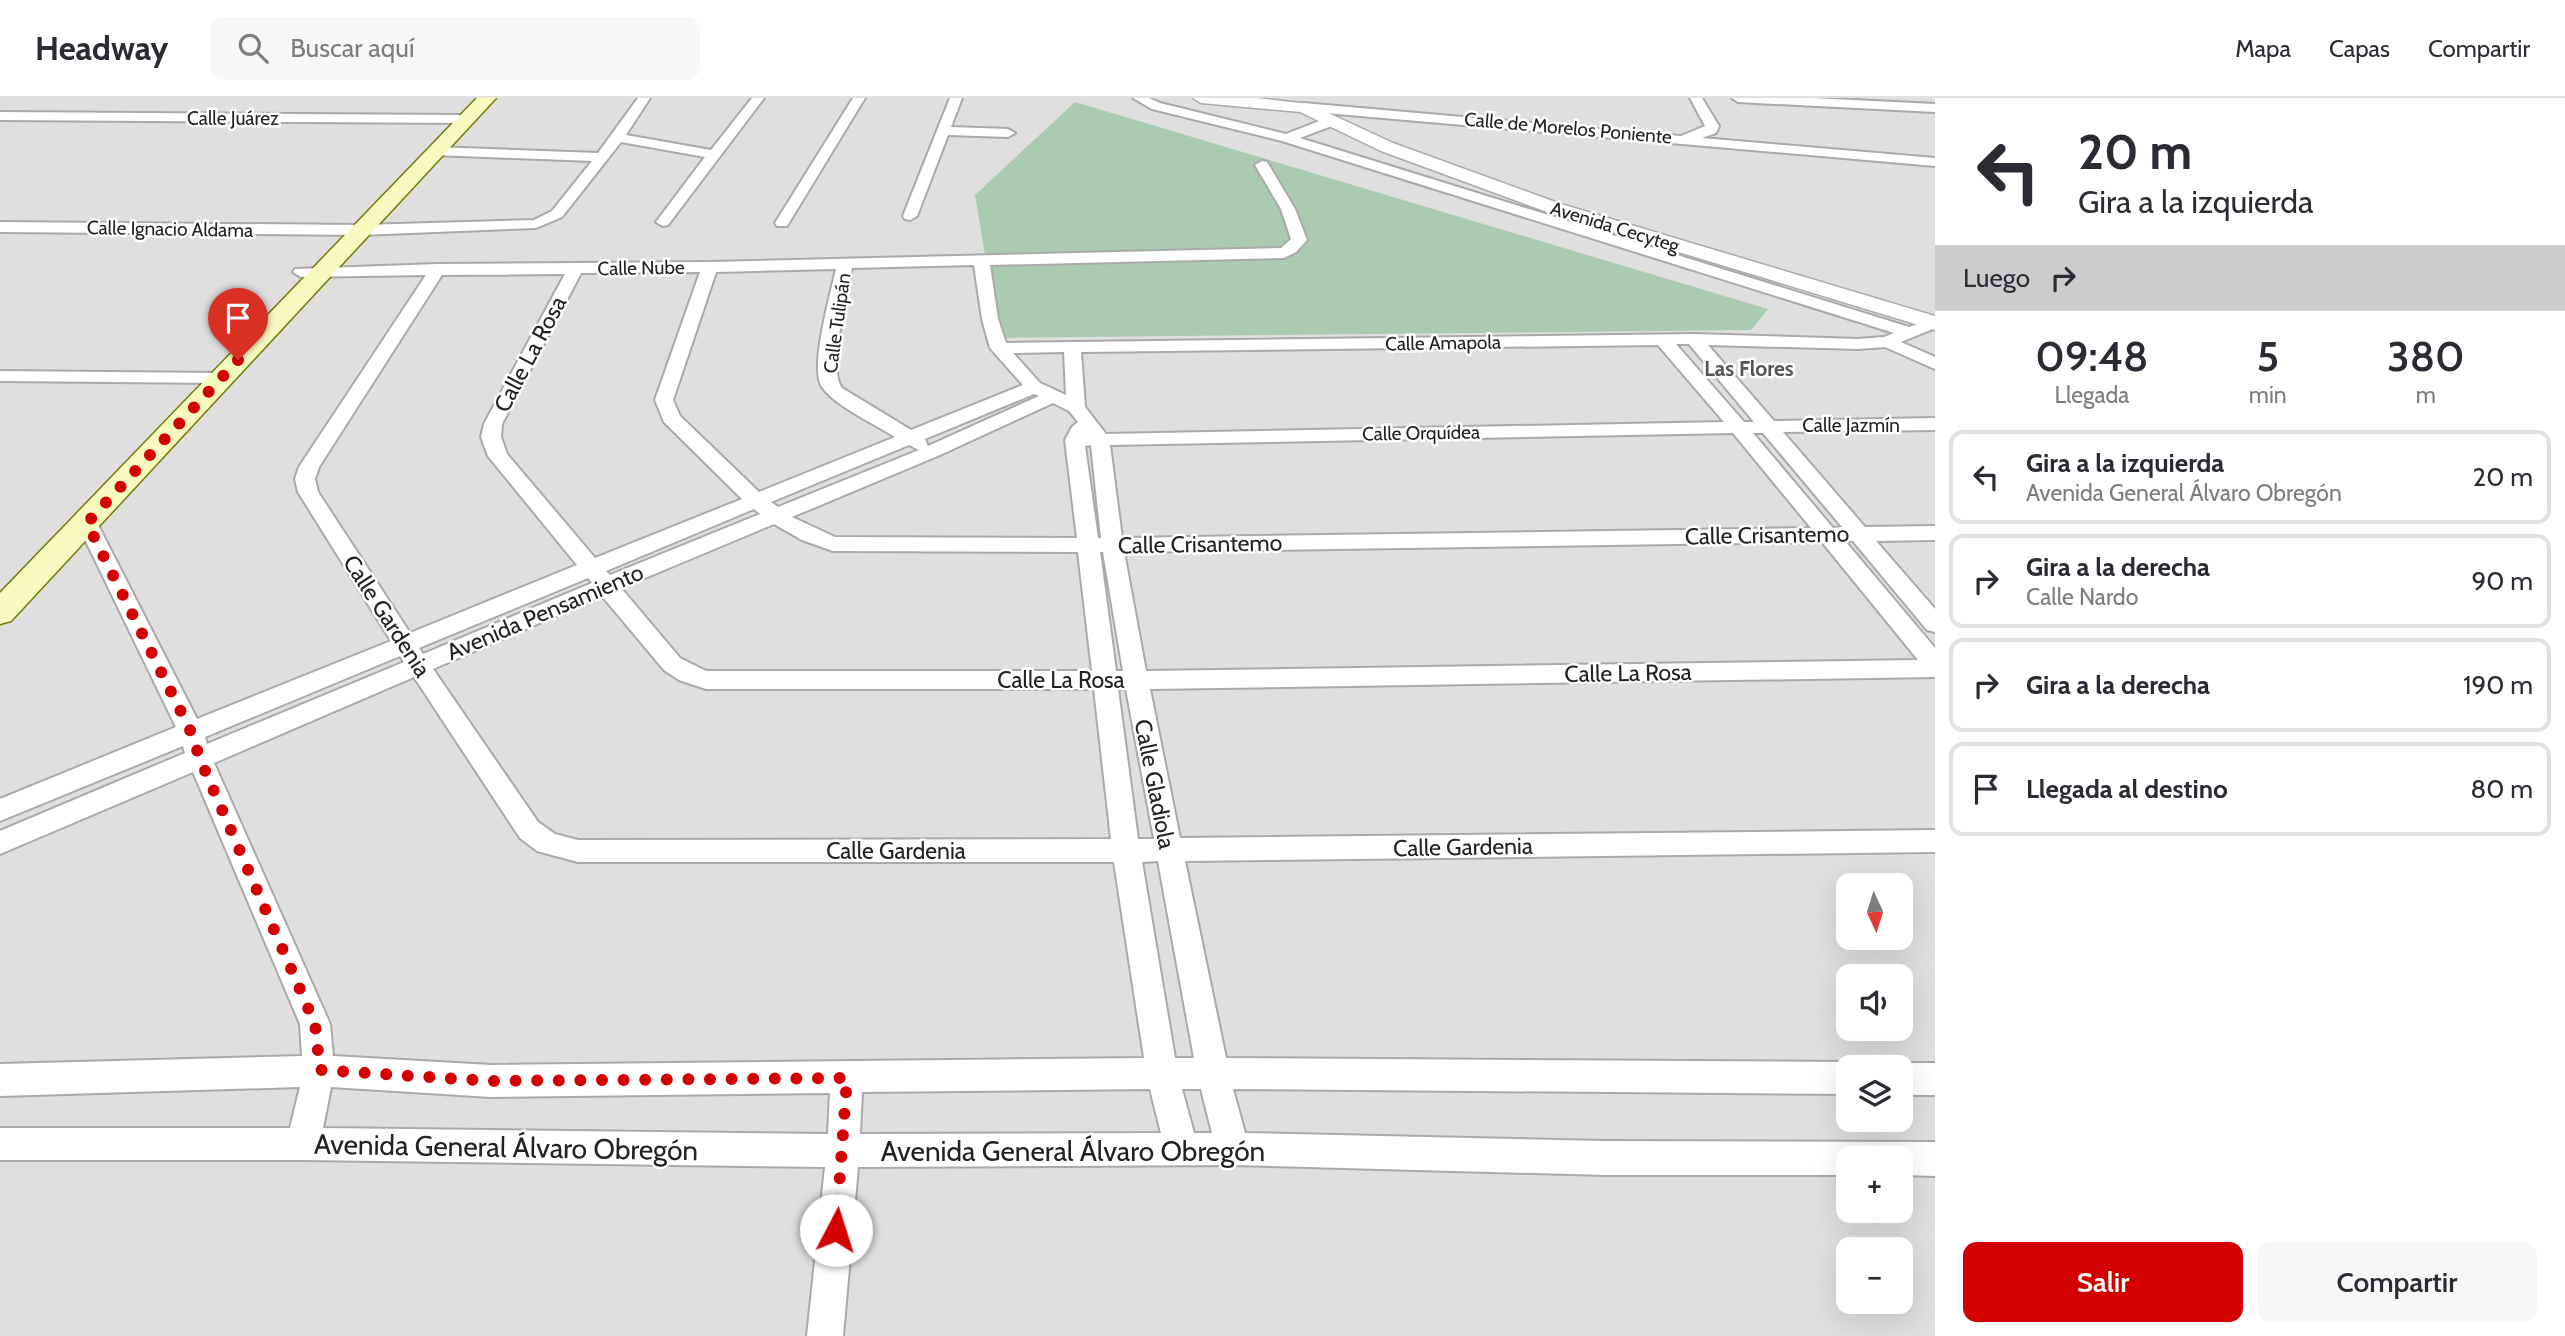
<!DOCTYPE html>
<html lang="es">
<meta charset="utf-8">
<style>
body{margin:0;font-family:Cabin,sans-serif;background:#f7f7f7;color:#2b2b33;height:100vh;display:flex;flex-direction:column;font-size:26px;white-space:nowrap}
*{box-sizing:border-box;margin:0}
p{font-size:23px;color:#7c7c81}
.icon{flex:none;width:38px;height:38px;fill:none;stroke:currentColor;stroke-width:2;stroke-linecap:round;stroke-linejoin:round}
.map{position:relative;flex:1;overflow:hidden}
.details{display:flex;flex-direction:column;background:#fff;width:630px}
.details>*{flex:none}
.top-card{background:#fff;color:#2b2b33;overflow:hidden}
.needle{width:46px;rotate:176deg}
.buttons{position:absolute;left:1836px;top:775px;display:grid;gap:14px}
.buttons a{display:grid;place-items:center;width:77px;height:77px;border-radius:14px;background:#fff;box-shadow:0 7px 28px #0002;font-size:35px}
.pin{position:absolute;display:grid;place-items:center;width:60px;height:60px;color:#fff;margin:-72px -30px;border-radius:50% 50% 50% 0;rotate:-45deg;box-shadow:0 0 7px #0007}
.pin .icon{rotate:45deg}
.me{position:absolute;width:77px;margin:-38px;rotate:5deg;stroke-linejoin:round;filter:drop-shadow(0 0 5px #0008)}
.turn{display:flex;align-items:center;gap:24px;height:147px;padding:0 28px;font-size:32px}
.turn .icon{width:91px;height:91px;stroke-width:2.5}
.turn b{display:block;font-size:49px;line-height:60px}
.then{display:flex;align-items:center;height:66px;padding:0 28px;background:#0003;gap:14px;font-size:26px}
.eta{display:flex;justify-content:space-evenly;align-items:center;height:119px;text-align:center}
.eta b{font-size:42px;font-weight:600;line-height:49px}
.cta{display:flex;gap:14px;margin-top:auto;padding:14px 28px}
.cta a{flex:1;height:80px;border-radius:14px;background:#d40000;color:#fff;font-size:28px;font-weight:600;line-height:80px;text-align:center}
.cta a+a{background:#f7f7f7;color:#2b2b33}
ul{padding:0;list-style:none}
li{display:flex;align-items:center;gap:21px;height:94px;margin:0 14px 10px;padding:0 14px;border:4px solid #e1e1e2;border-radius:14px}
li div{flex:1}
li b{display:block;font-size:26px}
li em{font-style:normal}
header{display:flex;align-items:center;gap:42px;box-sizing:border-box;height:98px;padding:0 35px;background:#fff;border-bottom:2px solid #e1e1e2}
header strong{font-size:33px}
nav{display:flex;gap:38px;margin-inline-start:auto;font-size:24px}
.search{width:490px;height:63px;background:#f7f7f7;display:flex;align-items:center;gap:18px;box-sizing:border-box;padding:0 24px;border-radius:14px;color:#7c7c81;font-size:26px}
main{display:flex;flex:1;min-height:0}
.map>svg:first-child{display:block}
</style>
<header>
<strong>Headway</strong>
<div class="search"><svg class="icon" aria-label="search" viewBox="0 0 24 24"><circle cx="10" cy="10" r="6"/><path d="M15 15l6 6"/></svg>Buscar aquí</div>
<nav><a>Mapa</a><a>Capas</a><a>Compartir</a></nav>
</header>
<main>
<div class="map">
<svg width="1935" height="1238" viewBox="0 0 1935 1238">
<rect width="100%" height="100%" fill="#f2efe9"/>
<path fill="#e0dfdf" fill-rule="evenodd" d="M0 0H1935V1238H0ZM1848 788H1900V840H1848ZM1848 878H1900V931H1848ZM1848 970H1900V1022H1848ZM1848 1060H1900V1113H1848ZM1848 1152H1900V1204H1848Z"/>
<path fill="#aacbaf" d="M1075 4 1768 211 1751 232 999 240 975 97Z"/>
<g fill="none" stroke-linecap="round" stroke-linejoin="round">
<g stroke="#a9a9a9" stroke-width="4">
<g id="minor">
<path d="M638 0H650L626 37 711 52 752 0H764L668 127 663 128 656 124 705 59 621 44 562 119 536 130 361 137 0 134V124L361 127 534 122 552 113 592 63 434 57 427 53 434 49 598 55Z"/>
<path d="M853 0H865L787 128H777L775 125Z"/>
<path d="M950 0H962L951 29 1008 31 1015 35 1008 39 948 37 917 118 910 122 905 121 903 118Z"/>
<path d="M1133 0H1149L1160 5 1286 36 1327 20H1337V26L1300 40 1909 229 1935 220V230L1901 244 1935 259V271L1885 249 1858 251 1708 247 1774 323 1935 320V332L1783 334 1865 429 1935 428V442L1876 443 1935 511V534L1927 532 1853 443H1845L1935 550V579L1150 591 1180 740 1935 732V754L1185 763 1226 960 1848 964 1859 970H1848V996L1233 991 1245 1035 1605 1043 1935 1044V1078L1900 1077V1060H1848V1077H1605L1233 1067 858 1069 843 1238H807L825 1069 303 1062H0V1030H290L300 989 0 998V966L302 958 300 926 193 674 0 756V733L185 655 183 648 0 723V701L176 629 77 425 80 420H94L97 425 197 621 391 543 298 394 295 381 299 369 426 177 301 179 293 174 295 171 438 166 710 164 1281 150 1291 141 1281 111 1255 67 1262 63 1267 64 1295 111 1307 142 1296 154 1284 160 990 167 998 221 1006 245 1694 236 1858 241 1884 239 1894 235 1282 43 1152 11ZM974 167 982 221 990 250 1023 287 911 332 842 290C827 272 848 195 852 170ZM836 171C831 195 809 270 822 289 835 308 875 326 895 339L759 394 680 318 673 302 716 174ZM700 174 655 302 664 324 742 401 595 460 507 356 501 339 502 326 581 175ZM565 176 484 326 481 339 488 358 577 467 410 535 318 394 315 381 319 369 442 177ZM1676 246H1689L1754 324H1744ZM1658 247 1724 324 1106 336 1085 309 1081 254ZM1064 254 1066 297 1040 285 1013 255ZM1034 296 1039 298 928 348 925 341ZM1053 305 1069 313 1078 324 1072 329 1065 342 1077 440 835 439 792 419 940 357ZM1733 335 1811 430 1122 440 1110 347ZM1753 335H1763L1842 429 1833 430ZM909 347 919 352 778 409 771 404ZM1091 347 1101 440H1098L1085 348ZM754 411 760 416 610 477 606 473ZM774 426 802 442 833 453 1078 454 1092 573H706L680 560 621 490ZM1822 444 1918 562 1146 573 1124 454ZM1100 454H1103L1123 573H1116ZM588 480 592 485 423 556 419 550ZM602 498 664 572 679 582 706 591H1094L1111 741 578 742 555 736 538 724 433 571ZM400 558 404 564 207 646 205 639ZM414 579 520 740 537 753 578 764H1114L1144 960 491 967 333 958 330 926 214 665ZM1118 591H1126L1154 741H1138ZM1158 763 1194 960H1175L1142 764ZM331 989 491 999 830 995 828 1036 323 1030ZM1150 991 1161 1035 860 1036 862 994ZM1182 991H1201L1212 1035H1194Z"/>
<path d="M1690 0H1702L1719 28 1716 35 1702 40 1935 60V68L1303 13 1297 9 1303 5 1681 38 1705 28Z"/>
<path d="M1732 0H1812L1935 6V14L1738 4Z"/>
<path d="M0 14 465 17 471 21 465 25 0 22Z"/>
<path d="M0 273 220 275 229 280 220 285 0 283Z"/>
<path d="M1900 965H1935V997H1900V970H1890Z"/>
</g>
</g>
<g stroke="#a9a9a9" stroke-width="3">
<path id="tertiary" d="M1193 0H1256L1309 6 1393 45 1561 106 1935 218V232L1547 114 1381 53 1300 14 1201 5Z"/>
</g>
<g stroke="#707d05" stroke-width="3">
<path id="secondary" d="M477 0H496L11 523 0 526V495Z"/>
</g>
<use href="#minor" fill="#fff" fill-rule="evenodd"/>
<use href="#tertiary" fill="#fff" fill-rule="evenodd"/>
<use href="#secondary" fill="#f7fabf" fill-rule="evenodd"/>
</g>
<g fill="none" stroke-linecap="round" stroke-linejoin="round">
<path stroke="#d40000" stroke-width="12" stroke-dasharray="0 21.6" d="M238 262 87 425 191 634 200 661 315 926 320 972 491 983 847 980 836 1132"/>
</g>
<g text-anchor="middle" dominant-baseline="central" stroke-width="5" stroke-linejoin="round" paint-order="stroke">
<g font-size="19" fill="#222" stroke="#fff">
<text x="233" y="20">Calle Juárez</text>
<text transform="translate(1568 30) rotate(5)">Calle de Morelos Poniente</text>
<text transform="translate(1615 129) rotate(17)">Avenida Cecyteg</text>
<text transform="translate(170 131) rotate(1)">Calle Ignacio Aldama</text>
<text transform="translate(641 170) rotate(-1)">Calle Nube</text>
<text transform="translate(837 225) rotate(-82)">Calle Tulipán</text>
<text transform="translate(1443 245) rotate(-1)">Calle Amapola</text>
<text x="1851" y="327">Calle Jazmín</text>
<text transform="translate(1421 335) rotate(-1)">Calle Orquídea</text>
</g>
<g font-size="21" font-weight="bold" fill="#555" stroke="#fff">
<text x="1749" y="270">Las Flores</text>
</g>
<g font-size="23" fill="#222" stroke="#fff">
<text transform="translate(530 256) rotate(-62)">Calle La Rosa</text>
<text transform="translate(1767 437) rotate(-1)">Calle Crisantemo</text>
<text transform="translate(1200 446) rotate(-1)">Calle Crisantemo</text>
<text transform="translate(545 514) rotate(-23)">Avenida Pensamiento</text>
<text transform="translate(387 518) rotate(57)">Calle Gardenia</text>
<text transform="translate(1628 575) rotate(-1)">Calle La Rosa</text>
<text x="1061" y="582">Calle La Rosa</text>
<text transform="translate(1155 686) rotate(79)">Calle Gladiola</text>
<text transform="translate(1463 749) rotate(-1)">Calle Gardenia</text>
<text x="896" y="753">Calle Gardenia</text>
</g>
<g font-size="28" fill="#222" stroke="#fff">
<text transform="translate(506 1049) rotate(1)">Avenida General Álvaro Obregón</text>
<text x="1073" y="1053">Avenida General Álvaro Obregón</text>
</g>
</g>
</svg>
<div class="buttons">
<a><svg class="needle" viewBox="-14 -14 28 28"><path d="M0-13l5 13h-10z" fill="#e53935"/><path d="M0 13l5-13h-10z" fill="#7c7c81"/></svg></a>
<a><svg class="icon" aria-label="sound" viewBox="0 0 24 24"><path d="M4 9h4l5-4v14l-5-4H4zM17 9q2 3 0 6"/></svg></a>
<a><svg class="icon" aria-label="layers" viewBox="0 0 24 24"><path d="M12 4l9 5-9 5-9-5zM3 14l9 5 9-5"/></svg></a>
<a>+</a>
<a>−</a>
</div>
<div class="pin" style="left:238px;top:262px;background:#d93025"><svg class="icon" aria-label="arrive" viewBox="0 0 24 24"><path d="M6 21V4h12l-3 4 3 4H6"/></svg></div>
<svg class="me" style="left:836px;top:1132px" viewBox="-20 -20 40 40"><circle r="19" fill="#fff"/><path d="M0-13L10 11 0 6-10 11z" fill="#d40000"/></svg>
</div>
<section class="details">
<div class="top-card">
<div class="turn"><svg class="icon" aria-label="left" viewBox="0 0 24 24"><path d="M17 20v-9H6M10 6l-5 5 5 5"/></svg><div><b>20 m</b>Gira a la izquierda</div></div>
<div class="then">Luego<svg class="icon" aria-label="right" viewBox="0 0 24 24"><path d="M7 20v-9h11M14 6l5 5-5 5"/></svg></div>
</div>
<div class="eta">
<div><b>09:48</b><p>Llegada</p></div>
<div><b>5</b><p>min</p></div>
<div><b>380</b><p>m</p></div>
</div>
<ul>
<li><svg class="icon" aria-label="left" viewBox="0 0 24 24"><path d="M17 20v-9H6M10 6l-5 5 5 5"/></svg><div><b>Gira a la izquierda</b><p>Avenida General Álvaro Obregón</p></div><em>20 m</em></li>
<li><svg class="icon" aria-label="right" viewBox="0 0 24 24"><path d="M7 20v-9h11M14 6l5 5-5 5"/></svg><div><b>Gira a la derecha</b><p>Calle Nardo</p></div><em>90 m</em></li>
<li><svg class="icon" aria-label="right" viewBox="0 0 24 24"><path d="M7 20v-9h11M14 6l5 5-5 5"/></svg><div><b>Gira a la derecha</b></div><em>190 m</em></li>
<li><svg class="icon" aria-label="arrive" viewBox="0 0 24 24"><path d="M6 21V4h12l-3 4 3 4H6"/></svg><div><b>Llegada al destino</b></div><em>80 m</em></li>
</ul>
<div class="cta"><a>Salir</a><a>Compartir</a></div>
</section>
</main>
